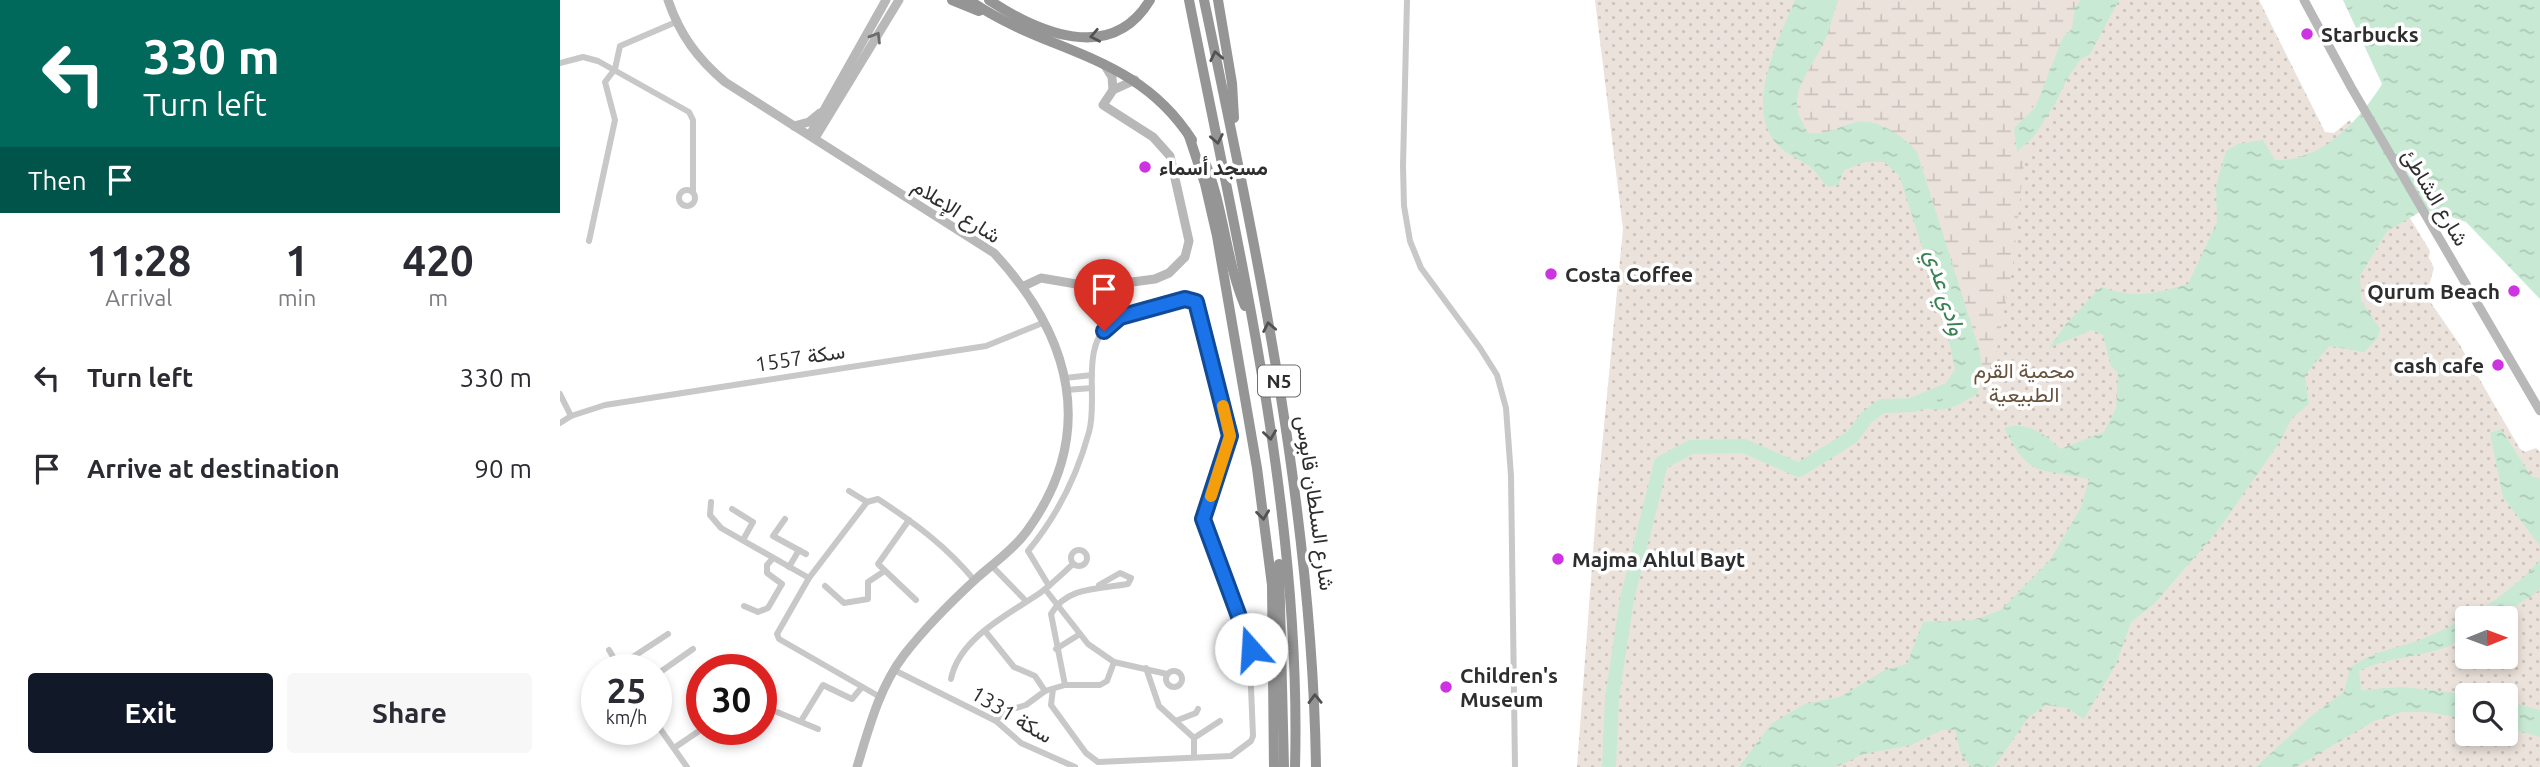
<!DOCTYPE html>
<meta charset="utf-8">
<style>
body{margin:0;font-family:Ubuntu,Vazirmatn,sans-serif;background:#f7f7f7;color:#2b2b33;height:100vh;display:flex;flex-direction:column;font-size:26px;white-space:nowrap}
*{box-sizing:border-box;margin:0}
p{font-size:23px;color:#7c7c81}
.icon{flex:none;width:38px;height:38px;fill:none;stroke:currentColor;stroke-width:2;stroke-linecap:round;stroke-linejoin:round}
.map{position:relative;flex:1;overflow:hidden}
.panel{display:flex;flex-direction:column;background:#fff;width:560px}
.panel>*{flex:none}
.hud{background:#00695c;color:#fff;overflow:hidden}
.needle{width:46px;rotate:89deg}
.buttons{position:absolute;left:1895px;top:606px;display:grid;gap:14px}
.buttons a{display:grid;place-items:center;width:63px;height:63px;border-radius:7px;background:#fff;box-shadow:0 4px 10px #0003;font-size:35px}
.speed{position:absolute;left:21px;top:654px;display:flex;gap:14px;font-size:35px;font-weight:700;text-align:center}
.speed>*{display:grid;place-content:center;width:91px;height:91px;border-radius:50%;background:#fff;box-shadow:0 4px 10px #0003;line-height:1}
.speed small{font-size:18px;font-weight:400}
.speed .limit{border:10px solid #d22;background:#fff;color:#111}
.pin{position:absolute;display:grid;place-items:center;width:60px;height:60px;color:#fff;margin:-72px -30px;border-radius:50% 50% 50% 0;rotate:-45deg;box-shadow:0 0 7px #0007}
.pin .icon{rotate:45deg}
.me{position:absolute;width:77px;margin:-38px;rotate:341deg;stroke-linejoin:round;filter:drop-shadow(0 0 5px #0008)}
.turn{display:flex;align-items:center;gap:24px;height:147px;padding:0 28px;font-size:32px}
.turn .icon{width:91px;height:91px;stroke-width:2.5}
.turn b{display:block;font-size:49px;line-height:60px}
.then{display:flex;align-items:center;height:66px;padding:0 28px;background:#0003;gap:14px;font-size:26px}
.eta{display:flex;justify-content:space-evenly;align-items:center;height:119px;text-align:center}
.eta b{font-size:42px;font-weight:600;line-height:49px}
.cta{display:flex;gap:14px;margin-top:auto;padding:14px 28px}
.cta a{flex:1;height:80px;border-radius:7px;background:#111827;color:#fff;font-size:28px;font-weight:600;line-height:80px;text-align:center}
.cta a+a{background:#f7f7f7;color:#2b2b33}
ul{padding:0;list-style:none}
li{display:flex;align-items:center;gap:21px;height:91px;padding:0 28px}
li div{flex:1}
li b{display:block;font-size:26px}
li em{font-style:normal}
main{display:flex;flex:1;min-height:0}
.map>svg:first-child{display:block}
</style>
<main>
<section class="panel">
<div class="hud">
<div class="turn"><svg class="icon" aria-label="left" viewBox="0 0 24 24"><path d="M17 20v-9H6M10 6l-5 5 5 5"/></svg><div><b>330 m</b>Turn left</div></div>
<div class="then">Then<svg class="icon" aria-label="arrive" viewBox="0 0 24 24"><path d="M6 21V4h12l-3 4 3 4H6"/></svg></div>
</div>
<div class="eta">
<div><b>11:28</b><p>Arrival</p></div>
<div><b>1</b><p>min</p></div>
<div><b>420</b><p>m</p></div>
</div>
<ul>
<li><svg class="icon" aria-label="left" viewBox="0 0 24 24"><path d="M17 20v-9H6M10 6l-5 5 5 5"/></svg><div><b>Turn left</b></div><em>330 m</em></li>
<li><svg class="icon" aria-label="arrive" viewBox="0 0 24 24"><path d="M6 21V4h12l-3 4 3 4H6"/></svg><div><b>Arrive at destination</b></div><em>90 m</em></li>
</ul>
<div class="cta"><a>Exit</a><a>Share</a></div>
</section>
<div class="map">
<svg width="1980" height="767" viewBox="0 0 1980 767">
<defs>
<pattern id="grass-dots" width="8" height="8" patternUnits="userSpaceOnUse" patternTransform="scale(1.75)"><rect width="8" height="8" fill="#ebe2db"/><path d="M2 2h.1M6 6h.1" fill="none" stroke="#cac2bc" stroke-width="1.8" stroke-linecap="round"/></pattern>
<pattern id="wetland-marsh" width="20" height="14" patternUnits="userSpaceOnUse" patternTransform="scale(1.75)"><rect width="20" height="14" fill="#ebe2db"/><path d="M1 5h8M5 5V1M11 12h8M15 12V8" fill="none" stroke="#cac2bc"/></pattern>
<pattern id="water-ripples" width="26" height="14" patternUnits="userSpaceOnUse" patternTransform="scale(1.75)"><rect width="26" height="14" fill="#c8ead4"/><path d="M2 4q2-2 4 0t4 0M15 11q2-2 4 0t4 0" fill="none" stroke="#acc9b6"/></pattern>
</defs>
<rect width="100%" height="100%" fill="#fff"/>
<path fill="url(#grass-dots)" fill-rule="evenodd" d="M1035 0H1699L1765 132 1774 133 1790 120 1870 251 1869 258 1874 268 1868 289 1869 300 1898 342 1960 449 1965 452 1976 448 1980 452V767H1017L1037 499 1063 229ZM1908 618H1946V656H1908ZM1908 695H1946V733H1908Z"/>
<path fill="url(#wetland-marsh)" d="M1278 0H1521C1514 9 1516 20 1512 31 1500 60 1479 109 1454 128L1458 151 1474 136 1464 162 1453 264 1435 360 1423 373 1419 349 1357 152 1299 122 1267 134 1249 133C1221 97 1248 76 1264 43 1270 29 1273 14 1278 0Z"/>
<g fill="url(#water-ripples)">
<path d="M1235 0H1278C1273 14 1270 29 1264 42 1248 76 1221 97 1249 133 1271 135 1279 125 1298 122 1320 119 1344 137 1357 152L1419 349 1423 373 1417 394C1386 414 1376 413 1343 401L1386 383 1395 369 1383 312 1339 175 1324 162H1305L1284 170 1278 185 1269 187C1261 182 1258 173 1252 168 1240 159 1226 155 1216 143 1184 106 1219 38 1235 0Z"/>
<path d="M1521 0H1559L1530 54 1520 60 1507 79 1495 104 1474 136 1457 152 1454 128 1475 108 1503 37 1512 29 1515 7Z"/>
<path d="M1783 0H1980V299L1906 222 1874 211 1860 212 1827 231 1800 276 1801 300 1820 329 1817 339 1804 352 1769 346 1745 375 1749 404 1732 418 1719 443 1658 530 1595 603 1571 622 1556 664 1524 719 1507 708 1486 705 1468 718 1434 767H1411L1401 754 1395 730H1382L1351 745 1304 754 1276 767H1179L1211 724 1245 704 1280 697 1325 670 1347 664 1363 622 1414 620 1441 610 1491 559 1521 507 1529 479C1476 466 1472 481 1444 428 1467 421 1485 433 1500 449L1544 432 1556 408 1558 373 1551 366 1543 335 1532 330 1489 348 1506 324 1541 287C1575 299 1594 294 1628 284L1657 222 1656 186 1666 151 1678 144 1703 140 1715 160C1761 162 1799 121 1822 84Z"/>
<path d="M1941 429 1971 476 1980 479V546L1943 497 1930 433Z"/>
<path d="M1980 560V590L1937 618H1908L1907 637C1875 658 1833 654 1799 671L1801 690 1842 687 1914 695H1908L1907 719 1867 712H1842L1814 721 1736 767H1696L1750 717 1784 692 1790 668C1813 652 1829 650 1854 642 1896 627 1952 594 1980 560Z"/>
<path d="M1946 701 1980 710V737L1946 727Z"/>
</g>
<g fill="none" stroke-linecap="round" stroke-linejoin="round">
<path stroke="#c8ead4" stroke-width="14" d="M1049 767 1052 698 1067 599 1101 463 1131 447 1184 446 1239 470 1292 437 1306 418 1322 406 1353 405 1370 400"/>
<g stroke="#c8c8c8" stroke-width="6">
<path d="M847 0 843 166 844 206 850 241 861 268 920 348 937 375 946 408 951 476 955 767"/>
<path d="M0 63 23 57 38 61 129 112 133 120V192"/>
<circle cx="127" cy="198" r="8"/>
<path d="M29 241 55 120 45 82 55 69 60 46 116 22"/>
<path d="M505 378 532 375"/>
<path d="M506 390 532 388"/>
<path d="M0 394 11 416"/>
<path d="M0 423 11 416 45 405 426 346 485 322"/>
<path d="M289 491 307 502"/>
<path d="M151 502 150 515 161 528 249 578"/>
<path d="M172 509 193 522 183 540"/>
<path d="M225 519 213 536 246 554"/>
<path d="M349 520 318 564 356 600"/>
<circle cx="519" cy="558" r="8"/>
<path d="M432 566 465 600"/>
<path d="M229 567 239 550"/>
<path d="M265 586 284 603 308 599V582L323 572"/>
<path d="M489 586 468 551C497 516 517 476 529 432 539 397 518 345 554 320 563 314 576 313 585 310 600 306 617 299 633 299L639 310 670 436 643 518 689 639 693 736 691 741 671 756 538 762 526 753 491 705 493 689"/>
<path d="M485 589 528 644 554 662 607 674"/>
<path d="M184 606 198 612 208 608 222 584 207 573V565L213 558"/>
<path d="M425 631 454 667 475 676 485 691"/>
<path d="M496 649 520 634"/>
<path d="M49 650 61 670"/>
<path d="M59 666 108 634"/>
<path d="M586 668 599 706 634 738V757"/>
<path d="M334 670 436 721 461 743 515 767"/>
<circle cx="614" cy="679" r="8"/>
<path d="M96 675 133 649"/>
<path d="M391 679C399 638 449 614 480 593 492 584 502 574 513 564"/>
<path d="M505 685 491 614C507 586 540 589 568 584L571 578 560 573 539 585"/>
<path d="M320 697 219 639 217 634 249 578 307 502 318 499C356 524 386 546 415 581"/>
<path d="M217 712 258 729"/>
<path d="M201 716 204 717"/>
<path d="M618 720 636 713 638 709"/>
<path d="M241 721 263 685 292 699 302 687"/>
<path d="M436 721 443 712 466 705 485 691 505 685H540L547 681 554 662"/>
<path d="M96 723 127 767"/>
<path d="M634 738 660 721"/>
<path d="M114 748 142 729"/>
</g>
<g stroke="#b8b8b8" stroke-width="9">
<path d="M108 0C120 35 137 58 165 82L434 253C511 336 538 433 467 531 454 549 434 563 417 578 392 601 365 628 344 655 319 688 309 728 297 767"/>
<path d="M1744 0 1791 87 1980 411"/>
<path d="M544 64 552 77 553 90"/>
<path d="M234 126 249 122 260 113"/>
<path d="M250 135 326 0"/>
<path d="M255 138 339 0"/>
<path d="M464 286 481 278 534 287 595 279 609 273 625 257 629 241 610 156 593 137 543 105 553 90 575 80"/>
</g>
<g stroke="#959595" stroke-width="10">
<path d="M392 0 419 11"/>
<path d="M409 0C488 55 575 51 632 140"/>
<path d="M429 0C477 32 551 65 590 0"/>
<path d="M629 0C678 249 742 512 735 767"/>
<path d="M644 0C697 254 752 507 756 767"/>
<path d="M658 0 672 83 674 118"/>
<path d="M629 136 645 184 657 236 697 468 712 585 714 767"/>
<path d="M644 160C664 206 665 259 685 306"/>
<path d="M719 564 724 767"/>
</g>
</g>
<defs><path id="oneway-chevron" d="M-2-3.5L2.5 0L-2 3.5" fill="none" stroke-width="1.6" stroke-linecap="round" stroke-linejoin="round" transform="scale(1.75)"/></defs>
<g stroke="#525252">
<use href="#oneway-chevron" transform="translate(535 36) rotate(169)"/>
<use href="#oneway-chevron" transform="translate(656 56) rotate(-102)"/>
<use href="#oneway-chevron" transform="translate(657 139) rotate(79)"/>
<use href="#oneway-chevron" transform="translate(709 327) rotate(-101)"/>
<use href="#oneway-chevron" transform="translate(710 435) rotate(82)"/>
<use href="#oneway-chevron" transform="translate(703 515) rotate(83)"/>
<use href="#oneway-chevron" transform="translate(755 699) rotate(-91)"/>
</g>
<use stroke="#6c6c6c" href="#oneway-chevron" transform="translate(316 37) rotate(-59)"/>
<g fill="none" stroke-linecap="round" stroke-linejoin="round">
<g stroke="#114b97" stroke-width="18">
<path id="route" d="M544 331 560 317 625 299 636 302 670 436 643 519 691 649"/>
</g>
<use href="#route" stroke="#1a73e8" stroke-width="12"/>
<path stroke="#f59e0b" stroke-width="12" d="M651 496 670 436 663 406"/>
</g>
<g fill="#ce33e1" stroke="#fff" stroke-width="2.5">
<circle cx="1747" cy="34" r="7"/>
<circle cx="585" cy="167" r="7"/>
<circle cx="991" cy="274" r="7"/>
<circle cx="1954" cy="291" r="7"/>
<circle cx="1938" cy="365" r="7"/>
<circle cx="998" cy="559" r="7"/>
<circle cx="886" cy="687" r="7"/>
</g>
<g text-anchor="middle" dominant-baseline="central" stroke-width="7" stroke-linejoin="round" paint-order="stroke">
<rect fill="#fff" stroke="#6d6d6d" stroke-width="2" x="698" y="365.5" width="42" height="31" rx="5"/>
<g font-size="19" font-weight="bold" fill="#2e2e2e">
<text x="719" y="381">N5</text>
</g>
<g font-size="21" font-weight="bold" fill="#2e2e2e" stroke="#fff" text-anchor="start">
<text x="1761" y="34">Starbucks</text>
<text x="599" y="167">مسجد أسماء</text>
<text x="1005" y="274">Costa Coffee</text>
<text x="1940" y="291" text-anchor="end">Qurum Beach</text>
<text x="1924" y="365" text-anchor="end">cash cafe</text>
<text x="1012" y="559">Majma Ahlul Bayt</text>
<text x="900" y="675">Children's<tspan x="900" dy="24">Museum</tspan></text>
</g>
<g font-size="21" fill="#2e2e2e" stroke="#fff">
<text transform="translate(1876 197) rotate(59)">شارع الشاطئ</text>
<text transform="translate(397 210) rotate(33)">شارع الإعلام</text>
<text transform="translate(240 357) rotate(-9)">سكة 1557</text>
<text transform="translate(756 503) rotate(82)">شارع السلطان قابوس</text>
<text transform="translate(452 714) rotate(31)">سكة 1331</text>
</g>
<g font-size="21" fill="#68523c" stroke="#fff">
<text x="1464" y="370">محمية القرم<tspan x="1464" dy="24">الطبيعية</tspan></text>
</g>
<g font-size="23" font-style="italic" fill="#3a8253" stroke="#fff">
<text transform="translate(1386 292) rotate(73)">وادي عدي</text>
</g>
</g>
</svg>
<div class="buttons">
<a><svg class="needle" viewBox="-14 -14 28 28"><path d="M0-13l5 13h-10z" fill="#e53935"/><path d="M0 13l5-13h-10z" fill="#7c7c81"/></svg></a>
<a><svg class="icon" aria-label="search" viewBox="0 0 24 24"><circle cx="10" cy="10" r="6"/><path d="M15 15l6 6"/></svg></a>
</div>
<div class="speed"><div>25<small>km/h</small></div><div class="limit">30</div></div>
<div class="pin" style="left:544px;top:331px;background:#d93025"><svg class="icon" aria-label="arrive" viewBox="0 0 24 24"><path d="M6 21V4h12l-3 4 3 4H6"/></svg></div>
<svg class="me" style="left:691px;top:649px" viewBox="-20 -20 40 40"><circle r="19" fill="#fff"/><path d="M0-13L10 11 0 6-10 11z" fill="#1a73e8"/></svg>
</div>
</main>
